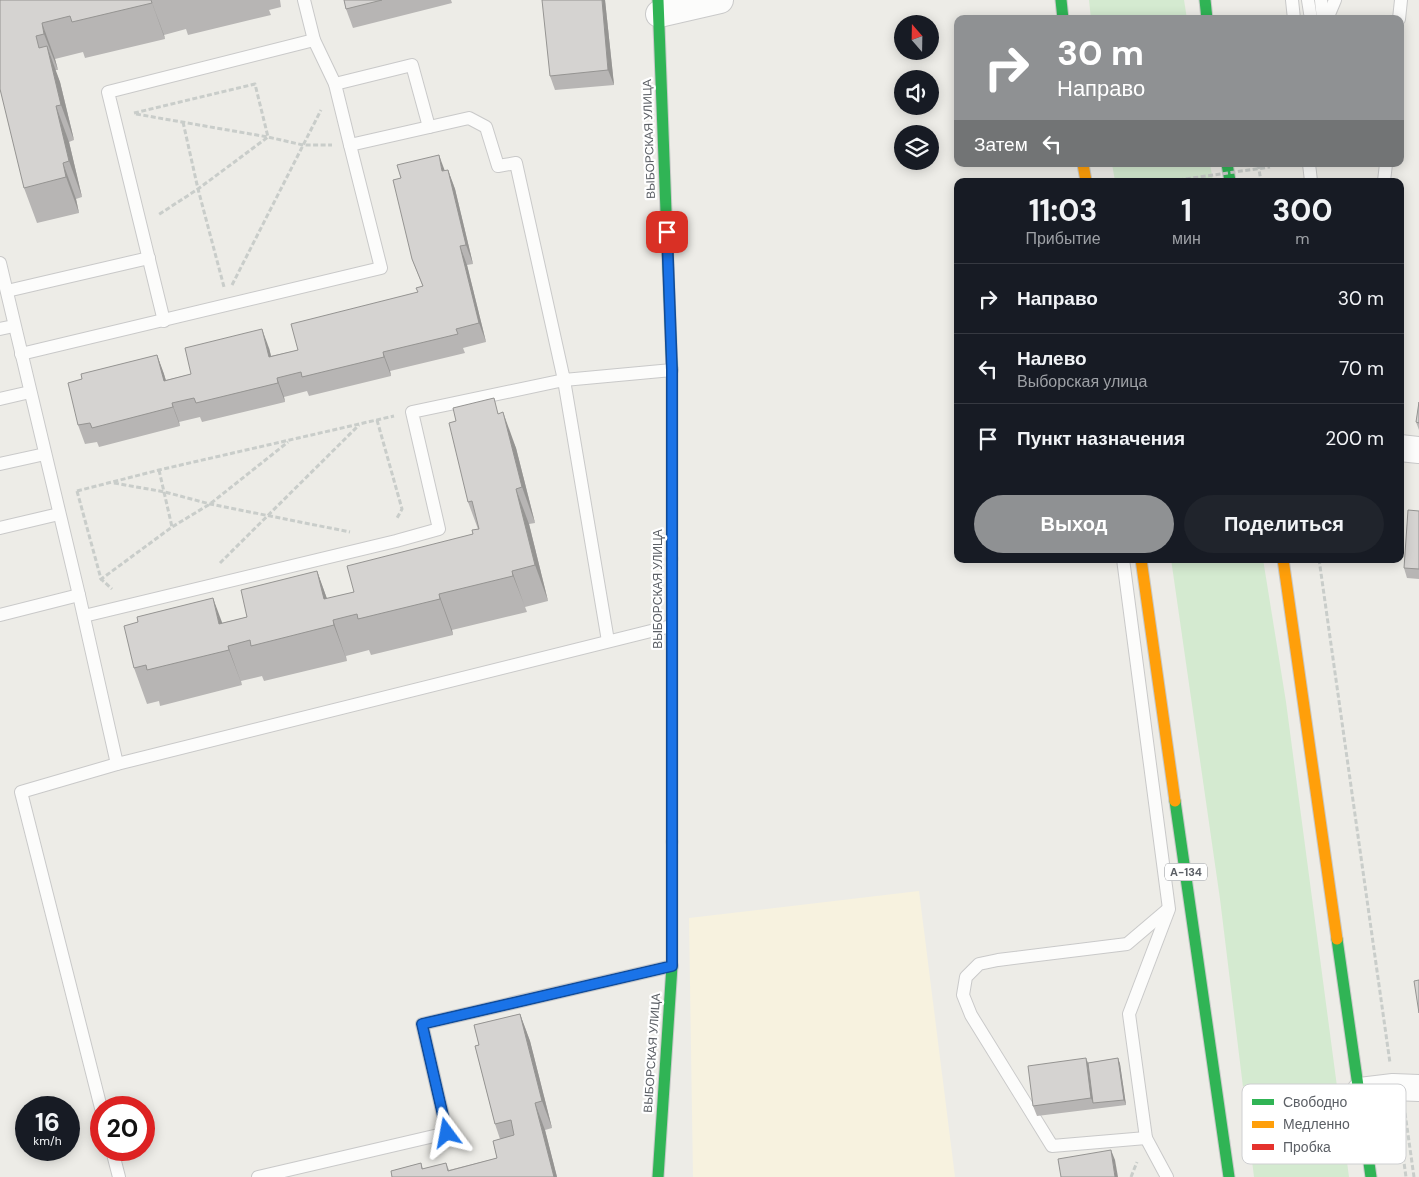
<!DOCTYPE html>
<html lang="ru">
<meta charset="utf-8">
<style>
body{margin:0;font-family:"DM Sans",sans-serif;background:#20242c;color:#f1f3f6;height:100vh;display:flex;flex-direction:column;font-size:19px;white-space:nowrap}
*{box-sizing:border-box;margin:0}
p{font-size:16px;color:#9ea1a6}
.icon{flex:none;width:28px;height:28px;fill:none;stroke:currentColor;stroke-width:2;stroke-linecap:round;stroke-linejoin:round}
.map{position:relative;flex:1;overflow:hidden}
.panel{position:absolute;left:954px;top:178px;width:450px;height:385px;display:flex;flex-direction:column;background:#171b24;border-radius:10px;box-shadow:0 2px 12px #0003}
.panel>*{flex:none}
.hud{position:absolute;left:954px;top:15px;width:450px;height:152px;border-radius:10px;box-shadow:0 2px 12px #0003;background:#8f9193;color:#fff;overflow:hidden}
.needle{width:32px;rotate:340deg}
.buttons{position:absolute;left:894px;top:15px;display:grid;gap:10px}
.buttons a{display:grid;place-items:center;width:45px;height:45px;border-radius:50%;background:#171b24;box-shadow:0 2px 12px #0003;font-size:25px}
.speed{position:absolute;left:15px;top:1096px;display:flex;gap:10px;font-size:25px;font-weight:700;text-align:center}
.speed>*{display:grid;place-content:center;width:65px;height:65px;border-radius:50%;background:#171b24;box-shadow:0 2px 12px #0003;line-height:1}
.speed small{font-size:12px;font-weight:400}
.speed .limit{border:8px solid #d22;background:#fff;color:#111}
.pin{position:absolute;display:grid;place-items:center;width:42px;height:42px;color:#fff;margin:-21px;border-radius:10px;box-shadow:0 2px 8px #0006}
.me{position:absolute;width:55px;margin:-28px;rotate:347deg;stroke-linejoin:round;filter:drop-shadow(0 0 4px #0008)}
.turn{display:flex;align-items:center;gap:18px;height:105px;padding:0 20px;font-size:22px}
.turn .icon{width:65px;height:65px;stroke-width:2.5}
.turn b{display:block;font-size:35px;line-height:42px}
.then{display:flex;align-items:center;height:48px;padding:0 20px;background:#0003;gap:10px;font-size:19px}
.eta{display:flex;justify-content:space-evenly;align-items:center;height:85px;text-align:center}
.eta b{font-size:30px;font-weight:700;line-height:35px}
.button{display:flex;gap:10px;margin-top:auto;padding:10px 20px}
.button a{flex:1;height:58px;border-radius:30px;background:#8f9193;color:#fff;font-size:20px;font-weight:700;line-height:58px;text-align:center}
.button a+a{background:#20242c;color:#f1f3f6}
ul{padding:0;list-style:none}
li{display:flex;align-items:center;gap:15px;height:70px;padding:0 20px;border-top:1px solid #363941}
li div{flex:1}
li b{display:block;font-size:19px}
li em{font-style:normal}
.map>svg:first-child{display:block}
</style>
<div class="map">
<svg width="1419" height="1177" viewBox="0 0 1419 1177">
<rect width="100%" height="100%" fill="#edece7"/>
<path fill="#f7f2df" d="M919 891 955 1177H693L689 918Z"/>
<g fill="#d4ead0">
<path d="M1089 0H1184L1187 19H1091Z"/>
<path d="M1112 164H1210L1213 181H1115Z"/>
<path d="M1171 559H1263L1286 702 1349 1177H1254L1220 899Z"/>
</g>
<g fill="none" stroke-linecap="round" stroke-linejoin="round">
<g stroke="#c9c9c9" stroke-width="14">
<g id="lane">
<path d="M304 0 314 40 335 84"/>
<path d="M1292 0 1294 19"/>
<path d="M1308 0 1311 19"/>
<path d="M1321 0 1323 19"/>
<path d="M1327 19 1335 0"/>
<path d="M1399 19 1401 0"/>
<path d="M350 145 335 84 412 65 429 127"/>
<path d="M1309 164 1311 181"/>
<path d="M1384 181 1386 164"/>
<path d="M0 263 79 595 117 764 671 626"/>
<path d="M7 291 149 258"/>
<path d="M164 321 108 92 314 40"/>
<path d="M0 329 14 326"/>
<path d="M21 354 381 268 350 145 469 118 486 127 498 166 516 163 564 380 672 370"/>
<path d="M0 399 30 392"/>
<path d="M0 464 45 454"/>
<path d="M0 528 59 514"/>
<path d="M1123 559 1169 909 1129 1014 1146 1138 1167 1177"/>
<path d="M0 615 79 595"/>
<path d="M84 616 396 541 439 529 412 412 564 380 608 641"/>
<path d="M101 1108 21 792 117 764"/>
<path d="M1146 1138 1052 1146 971 1015 963 995 966 977 979 964 998 960 1127 944 1167 910"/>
<path d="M112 1150 119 1177"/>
<path d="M258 1177 447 1133 422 1024 672 966"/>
</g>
</g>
<g stroke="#c9c9c9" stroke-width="28">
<g id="street">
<path d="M659 14 720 0"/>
<path d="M1400 448 1419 450"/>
<path d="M1360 1091 1393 1087 1419 1088"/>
</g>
</g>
<g stroke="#c8c9c8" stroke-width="13">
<g id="fast">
<path d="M658 0 672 370V559"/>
<path d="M1061 0 1063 19"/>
<path d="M1205 0 1207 19"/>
<path d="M1227 164 1230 181"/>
<path d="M1175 801 1229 1177"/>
<path d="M1337 939 1371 1177"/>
<path d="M658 1177 672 966V842"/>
</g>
</g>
<g stroke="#c8c9c8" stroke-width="13">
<g id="slow">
<path d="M1083 164 1086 181"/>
<path d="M1141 559 1175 801"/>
<path d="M1283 559 1337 939"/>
</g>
</g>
<g stroke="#c8c9c8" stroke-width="13">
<path id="jam" d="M672 559V842"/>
</g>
<g stroke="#c9cdca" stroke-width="3" stroke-dasharray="5 2.5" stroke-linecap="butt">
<path d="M134 113 255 84 268 137 198 189 158 215"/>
<path d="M136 114 268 137 303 145H332"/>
<path d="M183 122 198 189 224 287"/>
<path d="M1258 164 1261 181"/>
<path d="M1270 164V167"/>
<path d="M232 285 321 110"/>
<path d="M377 420 402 509 396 520"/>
<path d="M159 470 172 527"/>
<path d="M114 483 165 492 210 504 350 532"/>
<path d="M77 491 101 579 112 589"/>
<path d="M77 491 159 470 394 416"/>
<path d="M1319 559 1390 1063"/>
<path d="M220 563 359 425"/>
<path d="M100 580 172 527 210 504 288 442"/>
<path d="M1397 1112 1406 1177"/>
<path d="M1405 1113 1414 1177"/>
<path d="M1131 1177 1137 1162"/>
</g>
<use href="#lane" stroke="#fcfcfb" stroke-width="12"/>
<use href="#street" stroke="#fcfcfb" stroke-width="26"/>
<use href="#fast" stroke="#30b455" stroke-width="11"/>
<use href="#slow" stroke="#ff9f0a" stroke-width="11"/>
<use href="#jam" stroke="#e5322d" stroke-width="11"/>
<path stroke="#c9cdca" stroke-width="3" stroke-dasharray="5 2.5" stroke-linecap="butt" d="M1171 181 1270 167"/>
</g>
<g fill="#b7b5b4">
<path d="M0 0H280L281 7 269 10 271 15 188 35 186 29 164 35 165 39 85 58 83 52 55 59 58 70H55L60 82 74 140 69 142 82 197 76 199 79 213 37 223 24 188Z"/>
<path d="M344 0H451L452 3 353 28 346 9Z"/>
<path d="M605 0 614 85 555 90 550 76Z"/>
<path d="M448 170 455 189 473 264 467 265 486 342 463 348 465 353 390 371 391 376 309 396 307 391 284 397 285 402 202 422 200 417 179 422 180 426 99 447 97 442 85 444 78 425 82 379 157 355 166 380 191 374 269 348 271 356 298 350 418 292 423 287 412 259 444 171Z"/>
<path d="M1419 402V430L1416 422Z"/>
<path d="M500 413 516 448 535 523 529 524 548 601 525 607 527 612 452 630 453 635 371 655 369 650 346 656 347 661 264 681 262 676 241 681 242 685 160 706 159 701 147 704 134 668 138 622 222 623 247 617 317 571 327 599 354 592 473 534 478 529 468 502Z"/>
<path d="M1419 511V579L1407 578 1404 568Z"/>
<path d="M520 1014 530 1041 552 1128 545 1130 557 1177H392L391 1171 421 1163 423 1169 446 1163 449 1170 497 1158 493 1141 500 1139 495 1124 475 1046 479 1045 474 1025Z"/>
<path d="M1118 1058 1120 1064 1126 1105 1037 1116 1033 1106 1088 1063Z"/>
</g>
<g fill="#959492">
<path d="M151 0 164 35 165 39 152 3Z"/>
<path d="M602 0H605L614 85 608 70Z"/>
<path d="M42 23 55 59 58 70 44 34Z"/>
<path d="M47 46 60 82 74 140 61 105Z"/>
<path d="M56 106 69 142 82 197 69 161Z"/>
<path d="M439 155 446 174 442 171Z"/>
<path d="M63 163 76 199 79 213 66 177Z"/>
<path d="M448 170 455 189 473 264 466 245Z"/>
<path d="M460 246 467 265 486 342 479 323Z"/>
<path d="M262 329 269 348 276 376 269 357Z"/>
<path d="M383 352 390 371 391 376 384 357Z"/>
<path d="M157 355 164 374 171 400 164 381Z"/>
<path d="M277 378 284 397 285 402 278 383Z"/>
<path d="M172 403 179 422 180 426 173 407Z"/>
<path d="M503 412 516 448 535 523 522 487Z"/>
<path d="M516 489 529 524 548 601 535 565Z"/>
<path d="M317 571 330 607 333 620 347 661 324 599Z"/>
<path d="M512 571 525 607 527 612 513 576Z"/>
<path d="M439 594 452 630 453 635 440 599Z"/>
<path d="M213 598 226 633 228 646 242 685 219 624Z"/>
<path d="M520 1014 530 1041 552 1128 542 1101Z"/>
<path d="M1086 1058 1090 1068 1093 1103 1091 1098Z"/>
<path d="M1118 1058 1120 1064 1126 1105 1124 1100Z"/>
<path d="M535 1103 545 1130 557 1177H554Z"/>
<path d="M1111 1150 1115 1160 1118 1177H1115Z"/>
</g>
<g fill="#d5d3d1" stroke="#959492">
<path d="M0 0H151L152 3 72 22 70 16 42 23 44 34 36 36 39 48 47 46 61 105 56 106 69 161 63 163 66 177 24 188 0 89Z"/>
<path d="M344 0H382L346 9Z"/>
<path d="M542 0H602L608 70 550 76Z"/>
<path d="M439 155 442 171 448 170 466 245 460 246 479 323 456 329 458 334 383 352 384 357 302 377 301 372 277 378 278 383 196 403 194 398 172 403 173 407 92 428 90 423 78 425 68 383 82 379 81 374 157 355 164 381 191 374 185 348 262 329 269 357 298 350 291 324 418 292 416 288 423 286 412 259 393 180 401 178 397 165Z"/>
<path d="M494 398 498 414 503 412 522 487 516 489 535 565 512 571 513 576 439 594 440 599 358 619 357 614 333 620 334 625 251 646 250 640 228 646 229 650 147 670 146 665 134 668 124 626 138 622 137 617 213 598 219 624 247 617 241 590 317 571 324 599 354 592 347 566 473 534 472 530 479 529 472 501 468 502 449 423 456 421 453 408Z"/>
<path d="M1419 402V423L1416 422Z"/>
<path d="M1408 510 1419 511V569L1404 568Z"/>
<path d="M1419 980V1013L1414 981Z"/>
<path d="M520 1014 542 1101 535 1103 554 1177H392L391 1171 421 1163 422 1169 446 1163 448 1171 497 1158 493 1141 514 1135 511 1120 495 1124 475 1046 479 1045 474 1025Z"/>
<path d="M1086 1058 1091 1098 1033 1106 1028 1066Z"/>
<path d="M1118 1058 1124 1100 1093 1103 1088 1063Z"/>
<path d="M1111 1150 1115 1177H1061L1058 1159Z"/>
</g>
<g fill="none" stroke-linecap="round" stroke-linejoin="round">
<g stroke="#114b97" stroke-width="12">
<path id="route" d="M447 1133 422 1024 672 966V370L667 232"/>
</g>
<use href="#route" stroke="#1a73e8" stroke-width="9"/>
</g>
<g text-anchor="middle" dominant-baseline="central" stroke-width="4.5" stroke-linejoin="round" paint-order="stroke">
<rect fill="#fff" stroke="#8d9094" stroke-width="1" x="1165" y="863.5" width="42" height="17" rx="4"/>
<g font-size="11" font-weight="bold" fill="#5c6066">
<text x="1186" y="872">А-134</text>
</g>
<g font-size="12" fill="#5c6066" stroke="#fff">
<text transform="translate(649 139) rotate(-92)">ВЫБОРСКАЯ УЛИЦА</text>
<text transform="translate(658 589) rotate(-90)">ВЫБОРСКАЯ УЛИЦА</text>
<text transform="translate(652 1053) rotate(-86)">ВЫБОРСКАЯ УЛИЦА</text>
</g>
</g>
<rect x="1242" y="1084" width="164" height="80" rx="8" fill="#fff" stroke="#cecfd1" stroke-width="1"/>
<rect x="1252" y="1099" width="22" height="6" fill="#30b455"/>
<rect x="1252" y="1121" width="22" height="7" fill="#ff9f0a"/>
<rect x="1252" y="1144" width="22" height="6" fill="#e5322d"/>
<g font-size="14" fill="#5c6066">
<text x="1283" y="1107">Свободно</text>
<text x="1283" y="1129">Медленно</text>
<text x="1283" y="1152">Пробка</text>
</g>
</svg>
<div class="buttons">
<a><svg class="needle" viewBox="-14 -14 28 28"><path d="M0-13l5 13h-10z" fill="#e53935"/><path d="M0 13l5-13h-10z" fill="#9ea1a6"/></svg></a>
<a><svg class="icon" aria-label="sound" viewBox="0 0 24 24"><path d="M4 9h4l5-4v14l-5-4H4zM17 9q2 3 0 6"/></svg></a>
<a><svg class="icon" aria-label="layers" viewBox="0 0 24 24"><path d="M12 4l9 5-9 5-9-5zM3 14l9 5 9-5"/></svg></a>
</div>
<div class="speed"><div>16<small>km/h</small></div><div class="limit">20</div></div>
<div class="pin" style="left:667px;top:232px;background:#d93025"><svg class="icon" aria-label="arrive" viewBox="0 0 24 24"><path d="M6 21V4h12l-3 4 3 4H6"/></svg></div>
<svg class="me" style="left:447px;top:1133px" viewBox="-20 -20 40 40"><path d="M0-17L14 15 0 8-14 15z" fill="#1a73e8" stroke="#fff" stroke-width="4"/></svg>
<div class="hud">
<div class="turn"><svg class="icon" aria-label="right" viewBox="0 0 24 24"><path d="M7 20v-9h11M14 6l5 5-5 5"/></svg><div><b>30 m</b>Направо</div></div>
<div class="then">Затем<svg class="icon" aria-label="left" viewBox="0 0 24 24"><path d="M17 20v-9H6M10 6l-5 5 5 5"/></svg></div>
</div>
<section class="panel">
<div class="eta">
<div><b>11:03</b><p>Прибытие</p></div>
<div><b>1</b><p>мин</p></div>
<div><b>300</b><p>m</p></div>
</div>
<ul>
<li><svg class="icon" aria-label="right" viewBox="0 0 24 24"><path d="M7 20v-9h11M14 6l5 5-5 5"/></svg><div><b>Направо</b></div><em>30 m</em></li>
<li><svg class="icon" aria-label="left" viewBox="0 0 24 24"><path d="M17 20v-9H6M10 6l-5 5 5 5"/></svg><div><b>Налево</b><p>Выборская улица</p></div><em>70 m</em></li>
<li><svg class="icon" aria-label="arrive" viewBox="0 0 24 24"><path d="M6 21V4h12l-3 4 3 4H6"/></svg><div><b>Пункт назначения</b></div><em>200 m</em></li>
</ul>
<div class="button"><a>Выход</a><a>Поделиться</a></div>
</section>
</div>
